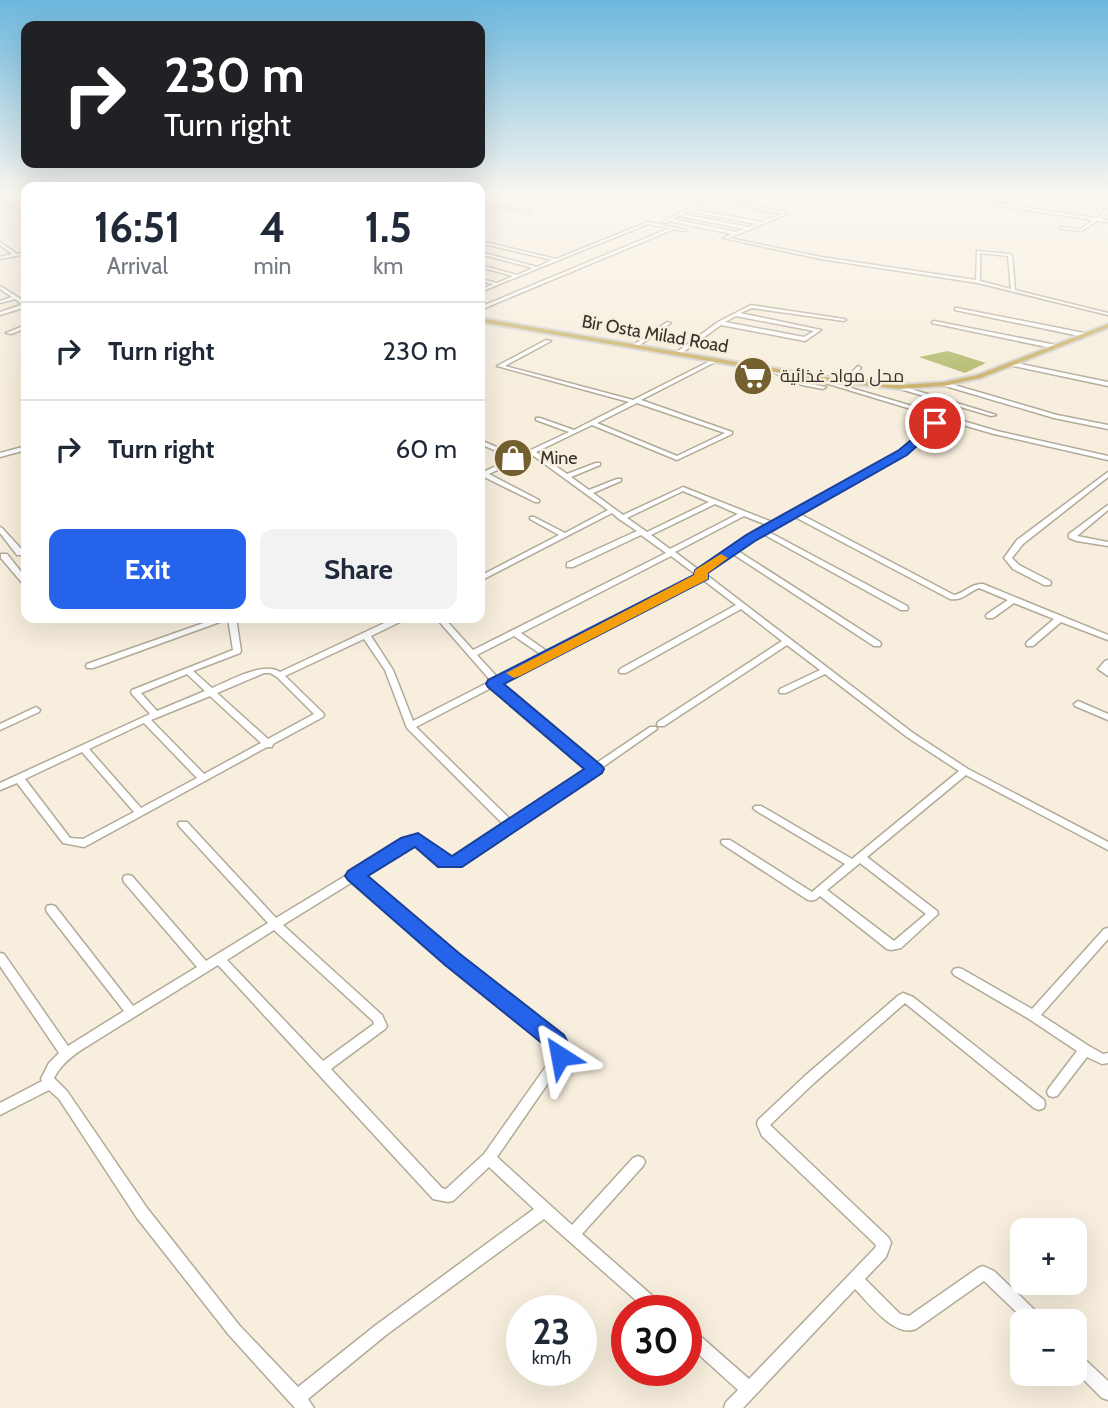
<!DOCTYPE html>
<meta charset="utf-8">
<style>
body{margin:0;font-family:Cabin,Cairo,sans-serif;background:#f2f2f3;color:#1f2937;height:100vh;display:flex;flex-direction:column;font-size:26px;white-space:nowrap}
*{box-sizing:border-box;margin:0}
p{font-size:23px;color:#747a83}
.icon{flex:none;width:38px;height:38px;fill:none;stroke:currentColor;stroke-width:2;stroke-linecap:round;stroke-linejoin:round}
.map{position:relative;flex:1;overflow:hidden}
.panel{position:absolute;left:21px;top:182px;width:464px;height:441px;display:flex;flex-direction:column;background:#fff;border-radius:14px;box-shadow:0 7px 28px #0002}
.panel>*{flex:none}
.hud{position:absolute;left:21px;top:21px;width:464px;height:147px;border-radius:14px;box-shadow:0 7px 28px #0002;background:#202124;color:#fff;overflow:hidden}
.tools{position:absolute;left:1010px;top:1218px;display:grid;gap:14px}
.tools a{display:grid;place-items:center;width:77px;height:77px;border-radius:14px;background:#fff;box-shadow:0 7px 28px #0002;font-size:35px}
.speed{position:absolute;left:506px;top:1295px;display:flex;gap:14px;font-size:35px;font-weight:700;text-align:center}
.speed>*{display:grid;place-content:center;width:91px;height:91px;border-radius:50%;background:#fff;box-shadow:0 7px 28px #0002;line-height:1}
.speed small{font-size:18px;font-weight:400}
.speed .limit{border:10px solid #d22;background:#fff;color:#111}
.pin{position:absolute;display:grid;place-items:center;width:60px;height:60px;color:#fff;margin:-30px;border:4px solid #fff;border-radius:50%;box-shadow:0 2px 7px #0007}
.me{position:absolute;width:77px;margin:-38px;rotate:326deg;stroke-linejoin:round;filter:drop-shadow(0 0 5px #0008)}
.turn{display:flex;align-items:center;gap:24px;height:147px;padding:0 28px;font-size:32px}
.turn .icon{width:91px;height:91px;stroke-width:2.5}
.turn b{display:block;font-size:49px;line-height:60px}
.eta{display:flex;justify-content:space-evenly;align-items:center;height:119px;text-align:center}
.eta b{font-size:42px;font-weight:700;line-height:49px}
.action{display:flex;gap:14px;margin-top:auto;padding:14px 28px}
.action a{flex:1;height:80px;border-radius:14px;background:#2563eb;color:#fff;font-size:28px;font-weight:700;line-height:80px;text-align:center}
.action a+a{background:#f2f2f3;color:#1f2937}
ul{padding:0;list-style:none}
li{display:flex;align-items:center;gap:21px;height:98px;padding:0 28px;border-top:2px solid #e0e1e3}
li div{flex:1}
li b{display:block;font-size:26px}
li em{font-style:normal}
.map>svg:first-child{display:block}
</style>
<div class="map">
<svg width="1108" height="1408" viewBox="0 0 1108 1408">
<rect width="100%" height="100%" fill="#f7eedd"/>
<path fill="#b2b96b" d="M948 351 986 363 965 373 919 357Z"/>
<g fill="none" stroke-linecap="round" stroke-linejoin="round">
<g stroke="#b2aa99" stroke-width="3">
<g id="minor">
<path d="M11 194H17L26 199V201Z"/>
<path d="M507 194H514L488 203 531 212V214L482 203Z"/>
<path d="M675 194H682L659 202 656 201Z"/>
<path d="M694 194H699L700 195 698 196Z"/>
<path d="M920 194H932L1096 218H1098L1108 208V211L1101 219 1108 220V222L1097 221 1082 231 1060 229 1059 227 1081 229 1093 220Z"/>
<path d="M711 197 784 212 787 214 729 238 821 257 976 280 977 251 1010 254 1012 255 1015 290 1108 313V315L978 283 821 259 723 238 732 234 669 221 664 223 662 222ZM711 199 782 214 761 222 691 209ZM688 211 757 224 749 227 682 214ZM679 216 745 229 736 232 672 219ZM980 253 1008 256 1011 289 980 281Z"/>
<path d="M0 200 26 213V215L0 202Z"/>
<path d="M648 222 686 230 684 231 674 229 480 310V307L670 228 648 224 480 292V290L493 284 480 281V279L497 283 513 276 480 267V265L517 275 533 268 480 254V252L537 267 552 260 480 243V241L556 259Z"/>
<path d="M0 242 17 254 26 252V254L0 259V257L12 254 0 245Z"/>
<path d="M0 286 24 301V303H20L15 299 0 303V301L12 297 0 289Z"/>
<path d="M24 304H26V307L0 315V312Z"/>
<path d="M751 305 844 319 846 320 844 321 752 308 740 313 821 330 805 341 721 325 679 355 674 354 718 322ZM736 316 814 331 804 337 725 322Z"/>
<path d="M957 308 1084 333 1087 335 1084 337 955 310V308Z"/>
<path d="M934 321 1056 345 1059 347 1056 349 932 323V322Z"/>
<path d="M667 322 671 323 637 347H633V345Z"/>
<path d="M26 325V328L11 334 6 333Z"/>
<path d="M546 340 551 341 505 366 633 400 714 359 719 360 641 400 732 432V434L677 460 592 425 536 452 567 474 596 463H600V465L571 477 589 490 617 479H621V481L593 493 623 515 683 487 772 522 901 451 928 428 934 416 799 375 802 373 824 380V378L826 377 849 375 858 366 861 368 853 377 827 381 997 431 1108 456V460L994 434 939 418 932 430 905 453 798 513 954 595C965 593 971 583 983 584L1108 635V640L1061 622 1033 646H1027L1026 644 1027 642 1054 619 1014 603 993 618H987L986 616 987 614 1008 600 979 588C968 592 963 601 950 599L793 516 767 531 907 606 908 608 907 610H901L763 534 738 551 880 642 881 644 880 646H874L733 554 704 573 913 733 968 769 1108 842V850L966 775 867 857 937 911 938 914 901 948 891 950 887 949 820 896C816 900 814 901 808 900L722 844 721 842 722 840H730L812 892 845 864 755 810 753 808 755 806H761L852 859 959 771 907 737 825 674 786 693H780L779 691 780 689 820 670 787 645 664 726H658L657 724 658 722 782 641 741 609 626 673H620L619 671 620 669 736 605 702 579 501 683 499 684 595 764 650 727H656L657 729 600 769 599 772 595 773 516 826V829L511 830 460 865H441L417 843 411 845 362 876 457 956 560 1037 567 1049 564 1060 497 1157 572 1225 633 1158 638 1156 643 1158 645 1162 643 1166 582 1234 664 1306 666 1311H648L544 1219 386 1335 308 1399 314 1408H295L229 1335 137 1218 59 1099 49 1090 0 1115V1103L42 1081 41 1079 49 1063 59 1053 0 966V953L4 954 68 1046 124 1011 47 912 46 909 47 906 51 905 55 906 133 1006 197 967 124 882 123 879 124 876 128 875 132 876 206 961 268 923 179 826 178 824 179 822H187L276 918 403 841 418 835 422 837 447 858H454L504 825 407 728 385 670 364 639 285 676 323 713 324 715 323 717 273 744 272 747H267L88 845 84 847 63 843 17 783 0 790V783L150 714 132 694 131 692 132 690 233 650 228 619 93 668H87L86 666 87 664 218 618H236L241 651 240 653 193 671 212 688C230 681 263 661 280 672L395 618H405L404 620 371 636 393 670 413 721 491 681 436 618H444L473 650 666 553 641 535 573 567H567V563L637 531 619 519 612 513 480 581V576L559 535 530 519V517H534L565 533 608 510 531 454 489 474 539 500V502H535L484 477 480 478 481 473 513 458 480 444V440L518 456 569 432 536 420V418H540L574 430 629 402 497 366ZM637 403 725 433 677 456 597 423ZM683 491 709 502 647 532 627 518ZM715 504 738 514 670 549 651 535ZM744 516 767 525 699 570 675 552ZM671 556 698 576 548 652 521 633ZM514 636 542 655 498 678 477 655ZM264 673H270L277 677 314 714 268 739 217 693ZM187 674 205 691 157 711 141 693ZM493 687 588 768 511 820 416 727ZM210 696 261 743 204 774 151 720ZM144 723 197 778 141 808 89 749ZM82 752 134 812 83 839 70 838 25 779ZM860 863 926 914 894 941 827 890ZM354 881 449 962 552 1045 555 1050 554 1055 484 1154 446 1189 442 1188 331 1069 385 1029 387 1026 382 1015 283 925ZM274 930 373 1021 374 1024 323 1061 227 960ZM218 965 433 1199 448 1202 453 1201 489 1167 534 1209 376 1325 298 1387 239 1325 147 1208 67 1091 54 1078C61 1064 73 1055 86 1047Z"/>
<path d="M1011 362 1108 382V386L1009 365 1008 364Z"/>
<path d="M772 368 805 383 826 387 823 389 802 385 770 371V369Z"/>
<path d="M944 382 1057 415 1108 425V429L1054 418 942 385 941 384Z"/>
<path d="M897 386H901L996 415 991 416 897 388Z"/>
<path d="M26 446V450L0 457V453Z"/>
<path d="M1108 472V477L1023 544 1012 558 1019 565 1050 581 1051 583 1050 585H1044L1013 569 1004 558 1017 540Z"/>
<path d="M1108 505V510L1077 536 1108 542V546L1077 541 1069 538V534Z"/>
<path d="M0 527 2 528 23 551V555H17L0 533Z"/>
<path d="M1 554H7L26 578V584H23L1 558Z"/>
<path d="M1108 660V676L1098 669 1105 661Z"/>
<path d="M1078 701 1108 714V720L1075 706 1074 704Z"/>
<path d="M36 707 40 710 39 712 0 730V724Z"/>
<path d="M1108 928V939L1041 1015 1089 1046 1103 1054 1108 1053V1063L1102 1064 1087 1057 1057 1096 1053 1097 1049 1096 1047 1092 1049 1088 1077 1051 1029 1019 954 975 952 972 954 969 958 968 962 969 1032 1009 1104 929Z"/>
<path d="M903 993 913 997 1044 1100 1045 1104 1044 1108 1039 1110 1034 1108 905 1003 814 1083 770 1125 889 1238 891 1243 886 1257 865 1279 900 1314 909 1316 978 1268 983 1266 994 1271 1041 1316 1043 1321H1026L984 1281 916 1329C894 1338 869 1303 855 1289L743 1408H724L726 1402 738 1390 686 1343V1325L691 1328 749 1379 875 1248 876 1245 762 1136 757 1124 758 1120 806 1075 899 995Z"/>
<path d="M1074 1352 1079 1354 1108 1381V1400L1102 1398 1074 1370Z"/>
</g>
</g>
<g stroke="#d7d6d5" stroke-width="4">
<path id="major" d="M480 318 826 377 899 385 944 382 977 375 1108 324V328L981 378 944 386 899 389 826 381 480 322Z"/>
</g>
<use href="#minor" fill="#fff" fill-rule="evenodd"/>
<use href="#major" fill="#cbb36c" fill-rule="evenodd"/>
</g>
<linearGradient id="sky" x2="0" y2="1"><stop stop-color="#6bb7de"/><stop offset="0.5" stop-color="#fbf7f0"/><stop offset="1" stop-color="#fbf7f0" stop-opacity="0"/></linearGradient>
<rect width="1108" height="391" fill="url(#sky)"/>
<path fill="#2563eb" stroke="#184099" stroke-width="2" d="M935 420 939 421V426L907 455 755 541 708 573V579L504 684 602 766 604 769 602 773 462 867H438L415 847 368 876 460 954 564 1035C570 1046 573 1051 568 1063L560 1066 552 1063 548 1048 445 965 348 880 345 876 348 871 401 838 418 833 452 856 584 769 488 687 486 684 488 680 694 575 695 570 746 535 899 450Z"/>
<path fill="#f59e0b" d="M721 554 728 558 708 573V579L520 676 514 678 506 673 694 575 695 570Z"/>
<defs>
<g id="supermarket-disc" transform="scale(2.0125)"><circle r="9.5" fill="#745f2f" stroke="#f7eedd"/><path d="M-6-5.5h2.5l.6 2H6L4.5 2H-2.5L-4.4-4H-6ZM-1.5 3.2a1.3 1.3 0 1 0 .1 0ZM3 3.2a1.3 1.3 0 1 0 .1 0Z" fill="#fff"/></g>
<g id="shop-disc" transform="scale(2.0125)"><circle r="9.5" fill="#745f2f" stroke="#f7eedd"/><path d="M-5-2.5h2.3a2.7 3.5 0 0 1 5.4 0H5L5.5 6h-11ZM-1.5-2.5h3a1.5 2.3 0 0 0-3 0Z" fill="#fff"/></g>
</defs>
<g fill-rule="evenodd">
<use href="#supermarket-disc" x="753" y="376"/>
<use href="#shop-disc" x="513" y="458"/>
</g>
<g text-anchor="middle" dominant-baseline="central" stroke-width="5" stroke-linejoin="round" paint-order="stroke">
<g font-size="18" fill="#35322c" stroke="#f7eedd">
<text transform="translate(655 334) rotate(10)">Bir Osta Milad Road</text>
</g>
<g font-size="18" fill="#35322c" stroke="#f7eedd" text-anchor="start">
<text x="780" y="376">محل مواد غذائية</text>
<text x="540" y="458">Mine</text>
</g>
</g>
</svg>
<div class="tools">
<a>+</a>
<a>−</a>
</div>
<div class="speed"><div>23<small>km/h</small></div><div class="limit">30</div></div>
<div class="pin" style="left:935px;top:423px;background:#d93025"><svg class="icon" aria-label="arrive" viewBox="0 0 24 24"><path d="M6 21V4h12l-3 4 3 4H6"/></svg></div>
<svg class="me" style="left:560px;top:1056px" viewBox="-20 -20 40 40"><path d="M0-17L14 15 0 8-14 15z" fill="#2563eb" stroke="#fff" stroke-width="4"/></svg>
<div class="hud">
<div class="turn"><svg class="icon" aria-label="right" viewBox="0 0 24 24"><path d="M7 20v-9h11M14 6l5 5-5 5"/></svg><div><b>230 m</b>Turn right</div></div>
</div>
<section class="panel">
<div class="eta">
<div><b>16:51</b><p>Arrival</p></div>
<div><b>4</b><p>min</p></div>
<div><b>1.5</b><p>km</p></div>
</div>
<ul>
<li><svg class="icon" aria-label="right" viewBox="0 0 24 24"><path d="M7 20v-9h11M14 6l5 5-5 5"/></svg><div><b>Turn right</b></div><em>230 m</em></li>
<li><svg class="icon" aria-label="right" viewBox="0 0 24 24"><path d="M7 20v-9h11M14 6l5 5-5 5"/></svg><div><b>Turn right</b></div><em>60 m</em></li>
</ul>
<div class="action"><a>Exit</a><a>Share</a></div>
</section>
</div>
